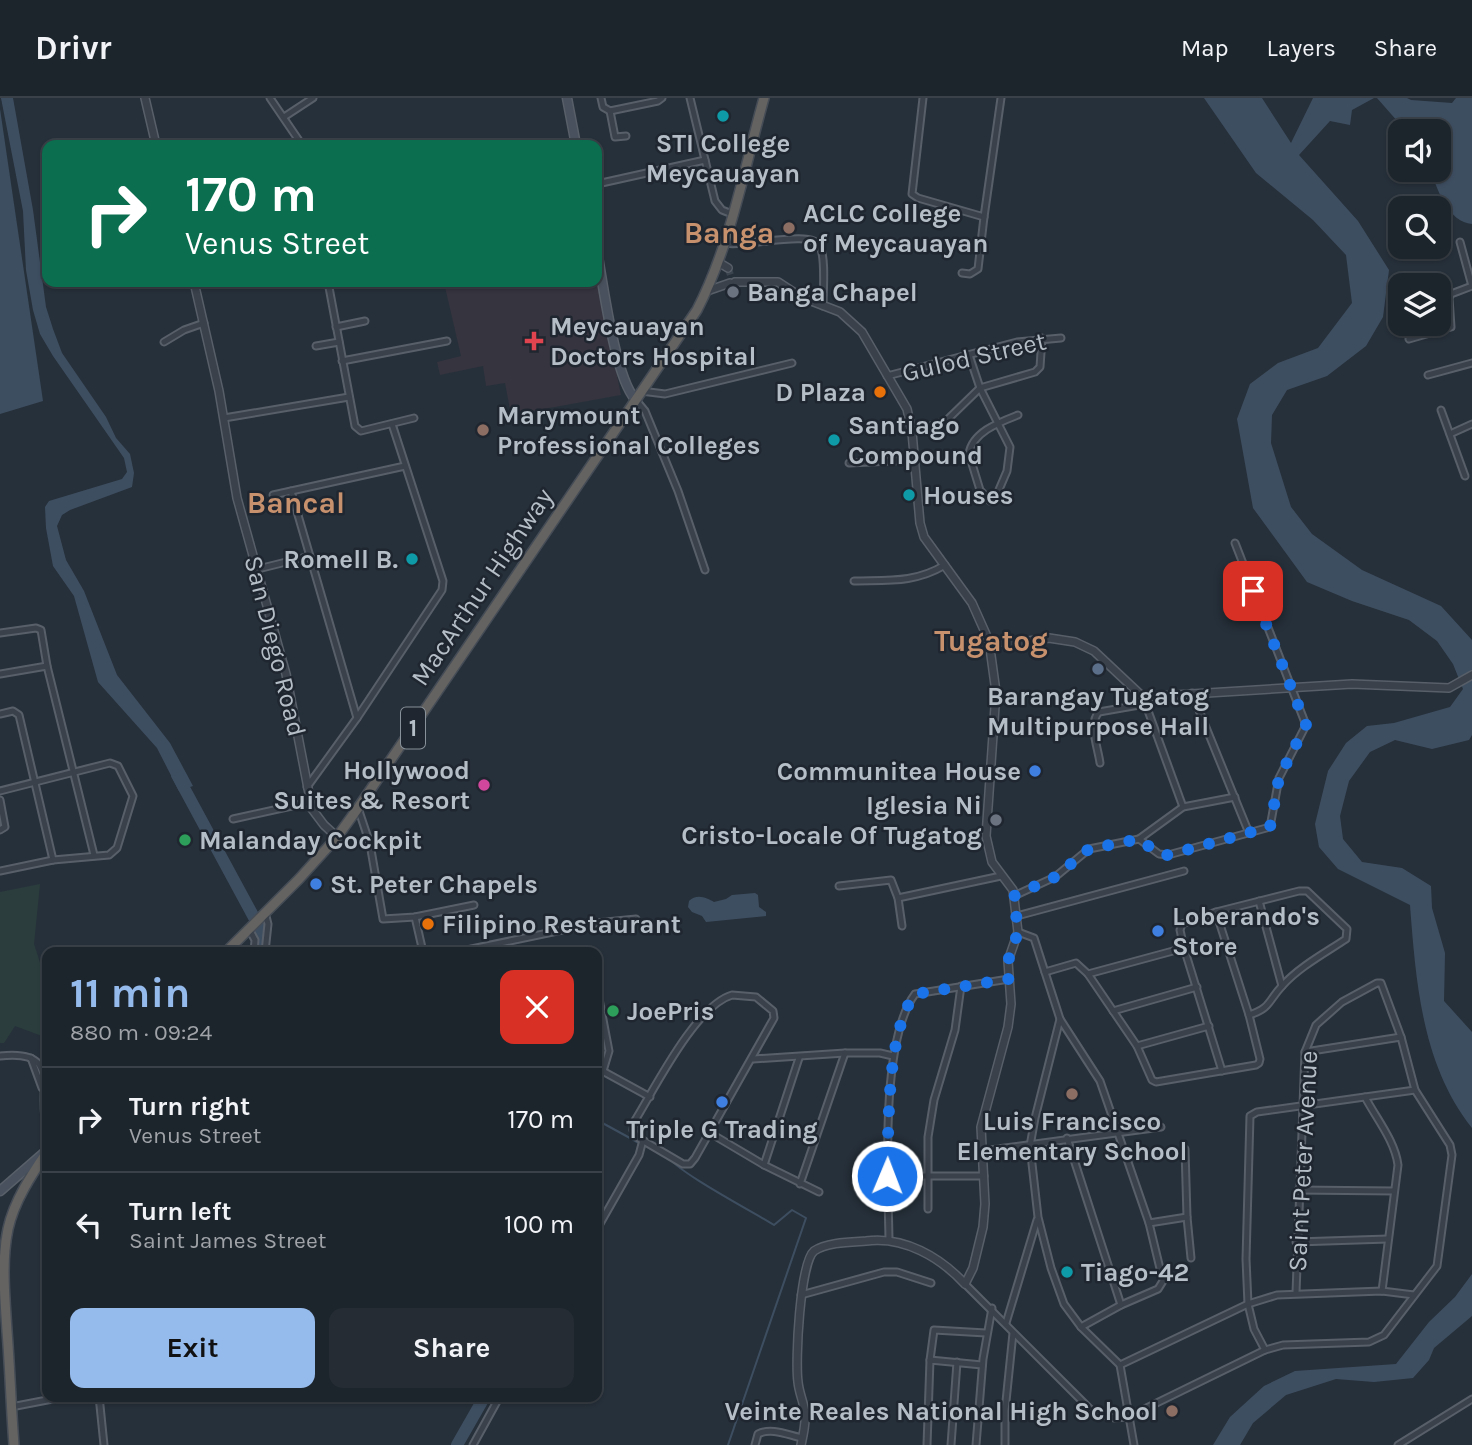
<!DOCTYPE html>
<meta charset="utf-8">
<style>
body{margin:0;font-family:Karla,sans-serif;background:#252c34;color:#f1f3f6;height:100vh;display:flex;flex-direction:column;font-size:26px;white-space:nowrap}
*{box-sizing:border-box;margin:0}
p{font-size:23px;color:#a0a4a9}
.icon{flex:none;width:38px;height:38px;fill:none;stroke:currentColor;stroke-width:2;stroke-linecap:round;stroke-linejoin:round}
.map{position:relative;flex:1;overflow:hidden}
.details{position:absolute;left:42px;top:849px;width:560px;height:455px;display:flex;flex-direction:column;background:#1c242c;border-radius:14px;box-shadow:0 2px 5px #0004,0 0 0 2px #3a4148}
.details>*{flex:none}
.top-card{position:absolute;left:42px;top:42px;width:560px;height:147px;border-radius:14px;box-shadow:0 2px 5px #0004,0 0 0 2px #3a4148;background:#0b6e4f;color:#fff;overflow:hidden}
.controls{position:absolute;left:1388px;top:21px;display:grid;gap:14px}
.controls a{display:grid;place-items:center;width:63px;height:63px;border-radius:14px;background:#1c242c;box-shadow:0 2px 5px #0004,0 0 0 2px #3a4148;font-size:35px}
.pin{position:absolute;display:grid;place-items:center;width:60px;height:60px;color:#fff;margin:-30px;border-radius:14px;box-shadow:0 4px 10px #0006}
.me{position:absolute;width:77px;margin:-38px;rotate:1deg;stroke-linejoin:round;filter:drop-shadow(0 0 5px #0008)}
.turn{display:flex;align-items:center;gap:24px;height:147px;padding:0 28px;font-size:32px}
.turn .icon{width:91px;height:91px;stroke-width:2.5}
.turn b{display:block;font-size:49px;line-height:60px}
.round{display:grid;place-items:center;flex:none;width:74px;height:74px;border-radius:14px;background:#252c34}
.overview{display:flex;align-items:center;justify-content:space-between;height:119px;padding:0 28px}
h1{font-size:42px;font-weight:700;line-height:52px;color:#95baec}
.cta{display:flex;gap:14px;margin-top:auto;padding:14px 28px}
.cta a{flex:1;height:80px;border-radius:14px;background:#95baec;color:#111;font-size:28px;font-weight:700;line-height:80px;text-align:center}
.cta a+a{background:#252c34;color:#f1f3f6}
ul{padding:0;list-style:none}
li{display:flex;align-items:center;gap:21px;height:105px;padding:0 28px;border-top:2px solid #3a4148}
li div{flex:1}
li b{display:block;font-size:26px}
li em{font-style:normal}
header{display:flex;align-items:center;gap:42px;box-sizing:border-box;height:98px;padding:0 35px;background:#1c242c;border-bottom:2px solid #3a4148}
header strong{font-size:33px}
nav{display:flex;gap:38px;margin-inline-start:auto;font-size:24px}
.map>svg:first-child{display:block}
</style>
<header>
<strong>Drivr</strong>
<nav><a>Map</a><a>Layers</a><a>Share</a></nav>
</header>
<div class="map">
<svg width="1472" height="1347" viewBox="0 0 1472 1347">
<rect width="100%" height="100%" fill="#26303a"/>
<path fill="#35343f" d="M597 180 621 297 511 317 505 285 486 288 483 268 440 277 437 264 461 258 445 189 513 184H597Z"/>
<path fill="#2b3e3d" d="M40 786 34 846 47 886V972L42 938 15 928 4 945H0V794Z"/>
<g fill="#3e4e61">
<path d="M1 0H13L33 112 46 209 53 231 62 255 106 319 116 340 130 356 134 375 132 389 70 412 62 417 57 428 66 462 84 493 117 577 170 645 193 688 179 693 157 650 98 584 74 498 53 468 46 430 45 409 49 403 122 381 127 374 124 360 53 258 40 236 33 212 26 172 23 113Z"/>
<path d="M1204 0H1262L1291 45 1313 0H1374L1352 12 1350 27 1330 23 1299 57 1358 123 1389 172 1383 219 1366 248 1327 278 1287 292 1272 317 1271 345 1291 409 1312 436 1362 472 1441 508 1472 542V637L1469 642 1432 651 1395 642 1370 654 1349 683 1340 718 1343 741 1362 764 1402 770 1431 788 1432 810 1445 855 1444 903 1472 934V1030C1422 967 1416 885 1410 807L1338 771 1319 749 1315 726 1328 673 1346 645 1367 628 1394 625 1450 609 1463 591 1453 566 1437 543 1409 522 1352 503 1307 484 1253 410 1237 321 1250 286 1278 265 1318 250 1352 205 1346 157 1313 122 1256 75Z"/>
<path d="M1377 0H1407L1411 2 1452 5 1456 0H1472V126C1449 124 1439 95 1432 77L1431 72H1438V33H1406Z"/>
<path d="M0 11 43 303 0 316Z"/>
<path d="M755 795 758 797 759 809 766 814V818L706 824 702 818 692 814 688 809 689 803C697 795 707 800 714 804L726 801 732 797Z"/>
<path d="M1472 1176V1218L1434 1250 1429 1262 1413 1280 1374 1284 1336 1281 1286 1297 1253 1325 1240 1347H1213L1230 1319 1264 1288 1295 1273 1396 1266 1429 1224 1455 1199Z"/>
</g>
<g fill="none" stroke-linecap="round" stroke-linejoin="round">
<g stroke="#3e4e61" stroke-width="2">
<path d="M597 1022 639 1045"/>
<path d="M667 1057C673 1072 755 1115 774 1127L792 1112 806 1120 728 1347"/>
</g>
<g stroke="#3e4e61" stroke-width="12">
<path d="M177 677 263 836 261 854"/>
<path d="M457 1347 485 1298"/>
</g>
<path stroke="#3b454f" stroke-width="7" stroke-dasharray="7 3.5" stroke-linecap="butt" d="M728 170 733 184"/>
<g stroke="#585f69" stroke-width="9">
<g id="minor">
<path d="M270 0 302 47"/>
<path d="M601 0 603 9 610 13 615 39 626 38"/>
<path d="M690 0 715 103 722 112 732 116"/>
<path d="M923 0 912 96 918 100 984 119 1001 0"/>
<path d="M610 13 658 3 662 0"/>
<path d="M284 19 313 0"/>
<path d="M597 86 705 62"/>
<path d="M724 145C743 150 813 131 820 148 826 161 823 193 823 208"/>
<path d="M962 175 970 176 978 171 984 119"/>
<path d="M328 184 355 328 361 333 414 320"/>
<path d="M336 229 365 223"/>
<path d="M1409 241 1451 229 1449 200 1451 196 1472 188 1460 144"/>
<path d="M164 244 184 232 204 225"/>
<path d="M316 248 339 244"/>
<path d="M969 257 980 290 1010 349 1007 373 995 401 990 403 980 392 969 356C972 334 1000 324 1018 317"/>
<path d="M342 263 447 243"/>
<path d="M1428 277 1472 265"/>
<path d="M887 278 1017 244 1061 240"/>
<path d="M641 293 665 296 792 265"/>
<path d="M635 301 645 313 678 393 705 472"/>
<path d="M1441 312 1465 378"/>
<path d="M224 320 349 299"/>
<path d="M912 334 946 323 980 290 1035 274 1040 269 1042 240"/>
<path d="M1450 336 1472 326"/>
<path d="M849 365 914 362"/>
<path d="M291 393 357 620"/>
<path d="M273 397 405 368"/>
<path d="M258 471 310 458"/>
<path d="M854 483C888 482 915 485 945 467"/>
<path d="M0 535 36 530 41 532 47 568 94 757"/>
<path d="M0 576 47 568"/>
<path d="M1192 595 1249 735"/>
<path d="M1143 599 1183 709"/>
<path d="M0 616 13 613 19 617 53 762"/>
<path d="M1100 665C1098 650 1088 625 1099 614L1145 606"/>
<path d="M307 689 357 620 442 492 443 483 392 326"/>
<path d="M0 693 110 665 118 668 133 698 117 750 109 757 53 762 0 773"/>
<path d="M0 702 5 729 0 732"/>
<path d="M358 710 370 746 383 821 415 819 474 807"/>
<path d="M233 721 310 704"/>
<path d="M1139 741 1183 709 1235 699"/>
<path d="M839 788 891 782 898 800 902 828"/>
<path d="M1014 798 1055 779 1089 751 1139 741 1159 756 1168 757 1270 729 1279 680 1306 627 1235 445"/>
<path d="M898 800 1001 778"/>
<path d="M1259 803 1282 888"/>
<path d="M265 814 268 826 265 854"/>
<path d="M1017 818 1184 773"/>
<path d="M415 819 423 854"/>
<path d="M249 831 255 842 254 854"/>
<path d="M1018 834 1034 840 1060 921 1035 1020 1030 1048 1038 1119 1051 1170 1064 1206 1081 1229 1120 1267"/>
<path d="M457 854 596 825 636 821"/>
<path d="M1045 874 1076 865 1088 876 1137 948 1152 982 1156 984 1256 967 1259 965 1260 961 1249 917 1216 814"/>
<path d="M1088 876 1184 850"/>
<path d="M597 890 609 953 603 973"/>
<path d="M732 897 756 899 773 913 774 920 695 1060 690 1066H683L637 1039 633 1032 634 1024C654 992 695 908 732 897Z"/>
<path d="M1113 913 1197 889"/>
<path d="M1060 921 1100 983 1149 1125 1163 1183 1158 1191 1121 1207 1081 1229"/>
<path d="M1137 948 1209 928"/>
<path d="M1305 954 1401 939"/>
<path d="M0 958C64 951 36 993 47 1032"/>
<path d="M31 960 42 990"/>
<path d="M753 961 845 955H880L893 958"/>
<path d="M597 970 650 999"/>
<path d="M1222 973 1184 850 1180 832 1182 826 1216 814 1299 793H1307L1347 831 1346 841C1325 855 1299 869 1282 888 1268 903 1271 910 1249 917"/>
<path d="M1365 999C1376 1020 1395 1043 1398 1067L1382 1193"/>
<path d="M710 1035 764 1067 819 1094"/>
<path d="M1067 1040 1121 1207"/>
<path d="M1185 1051 1187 1119 1191 1160"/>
<path d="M982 1053 1161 1029"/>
<path d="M764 1067 799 960"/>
<path d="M887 1078H984"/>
<path d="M800 1086 845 955"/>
<path d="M1298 1092 1394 1093"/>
<path d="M928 1111V1039L934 1002 955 932 961 888"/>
<path d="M1149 1125 1187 1119"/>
<path d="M597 1131 639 1057 643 1042"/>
<path d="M889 1141C888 1082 880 943 915 896L1009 881"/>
<path d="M1296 1144 1388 1141"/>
<path d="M965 1186 1094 1315 1114 1320 1128 1319 1265 1252 1283 1247 1369 1244 1384 1237 1437 1168 1452 1057 1450 1047 1415 992 1401 939 1381 885H1377L1342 904 1316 927 1305 954 1296 1195"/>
<path d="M801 1197 884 1174H897L931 1185"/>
<path d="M1006 1225 1037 1122"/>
<path d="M1265 1252 1254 1231 1248 1206 1246 1161 1250 1018 1257 1014 1415 992"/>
<path d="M930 1262 934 1232 986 1235"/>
<path d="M1120 1267 1248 1206 1277 1197 1382 1193 1414 1197"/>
<path d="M1120 1267 1134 1347"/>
<path d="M99 1298 104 1347"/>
<path d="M11 1309 68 1298"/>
<path d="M473 1347 500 1298"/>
<path d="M755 1347 758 1336C771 1329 788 1337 802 1340"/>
<path d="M927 1347 930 1262 982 1267"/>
<path d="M951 1347 957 1264"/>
<path d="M976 1347 983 1261 992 1210"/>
<path d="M1005 1347V1313L1013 1235"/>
<path d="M1398 1347 1472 1301"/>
</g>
</g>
<g stroke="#585f69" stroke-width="10">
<g id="tertiary">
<path d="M145 0 156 47"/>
<path d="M718 164 728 170"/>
<path d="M194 184 219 293 237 400 286 576 312 711 324 727 337 739"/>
<path d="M735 184H778L801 199 840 214 862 234 907 311 912 334 920 425 924 439 972 505 989 543 996 594 986 738 992 764 1013 792 1018 834 1008 863 1011 906 1008 929 981 1029 985 1106 983 1129 973 1170 965 1186C940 1159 904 1138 866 1143 852 1144 827 1144 814 1153 800 1165 795 1263 798 1284 799 1295 804 1305 805 1315 806 1325 803 1338 801 1347"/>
<path d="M707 193 730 185"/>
<path d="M989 543 1014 545 1049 540 1075 544 1094 553 1143 599 1352 586 1449 590 1472 577"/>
</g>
</g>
<g stroke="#585f69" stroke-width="11">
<g id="secondary">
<path d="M567 0 576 47"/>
<path d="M597 153C603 186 615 279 635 301"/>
<path d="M0 1093 45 1054"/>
</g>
</g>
<g stroke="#454c56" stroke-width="12">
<g id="trunk">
<path d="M226 854 299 781 337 739 358 710 697 212C731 146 744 71 764 0"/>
<path d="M14 1347C11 1309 10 1271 7 1233 5 1200 1 1164 8 1131 14 1103 32 1076 47 1054"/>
</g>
</g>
<use href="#minor" stroke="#3a414b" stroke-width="5"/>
<use href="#tertiary" stroke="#3a414b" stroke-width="7"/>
<use href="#secondary" stroke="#48515d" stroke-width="8"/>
<use href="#trunk" stroke="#646361" stroke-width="9"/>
</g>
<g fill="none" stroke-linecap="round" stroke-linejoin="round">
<path stroke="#1a73e8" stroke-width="12" stroke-dasharray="0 21.6" d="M887 1078C889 1029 886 935 915 896L1009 881 1008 863 1018 834 1014 798 1055 779 1089 751 1139 741 1159 756 1168 757 1270 729 1279 680 1306 627 1253 493"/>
</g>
<g fill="#0f9aa8" stroke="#1f262f" stroke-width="2.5">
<circle cx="723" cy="18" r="7"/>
<circle cx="834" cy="342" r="7"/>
<circle cx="909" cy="397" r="7"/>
<circle cx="412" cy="461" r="7"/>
<circle cx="1067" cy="1174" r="7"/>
</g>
<g fill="#8d6e63" stroke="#1f262f" stroke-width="2.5">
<circle cx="789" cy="130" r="7"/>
<circle cx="483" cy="332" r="7"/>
<circle cx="1072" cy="996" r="7"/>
<circle cx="1172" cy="1313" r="7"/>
</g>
<g fill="#6b7280" stroke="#1f262f" stroke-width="2.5">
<circle cx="733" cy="194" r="7"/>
<circle cx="996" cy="722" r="7"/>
</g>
<path fill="#e0444e" stroke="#1f262f" stroke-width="2.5" d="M530.5 232.5h7v7h7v7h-7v7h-7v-7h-7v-7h7z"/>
<g fill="#e8710a" stroke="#1f262f" stroke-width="2.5">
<circle cx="880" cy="294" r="7"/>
<circle cx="428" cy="826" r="7"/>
</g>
<circle fill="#5c6f8a" stroke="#1f262f" stroke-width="2.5" cx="1098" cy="571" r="7"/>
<g fill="#3f7fe0" stroke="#1f262f" stroke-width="2.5">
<circle cx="1035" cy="673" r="7"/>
<circle cx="316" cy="786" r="7"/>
<circle cx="1158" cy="833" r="7"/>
<circle cx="722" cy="1004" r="7"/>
</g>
<circle fill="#d1479c" stroke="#1f262f" stroke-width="2.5" cx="484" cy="687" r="7"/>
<g fill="#2e9e5b" stroke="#1f262f" stroke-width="2.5">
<circle cx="185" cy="742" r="7"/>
<circle cx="613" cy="913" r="7"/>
</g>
<g text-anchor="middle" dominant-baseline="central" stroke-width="5" stroke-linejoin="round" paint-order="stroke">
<rect fill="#1f262f" stroke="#889099" stroke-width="2" x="401" y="609.5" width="24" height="41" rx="5"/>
<g font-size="24" font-weight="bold" fill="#b5bdc6">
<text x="413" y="630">1</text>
</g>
<g font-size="26" font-weight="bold" fill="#b5bdc6" stroke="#1f262f" text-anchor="start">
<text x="723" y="45" text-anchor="middle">STI College<tspan x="723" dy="30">Meycauayan</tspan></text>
<text x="803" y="115">ACLC College<tspan x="803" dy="30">of Meycauayan</tspan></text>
<text x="747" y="194">Banga Chapel</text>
<text x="550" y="228">Meycauayan<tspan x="550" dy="30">Doctors Hospital</tspan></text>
<text x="866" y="294" text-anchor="end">D Plaza</text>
<text x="497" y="317">Marymount<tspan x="497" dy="30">Professional Colleges</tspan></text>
<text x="848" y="327">Santiago<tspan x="848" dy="30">Compound</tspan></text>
<text x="923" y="397">Houses</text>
<text x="398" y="461" text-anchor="end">Romell B.</text>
<text x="1098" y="598" text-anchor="middle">Barangay Tugatog<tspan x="1098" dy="30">Multipurpose Hall</tspan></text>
<text x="470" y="672" text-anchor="end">Hollywood<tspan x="470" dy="30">Suites &amp; Resort</tspan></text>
<text x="1021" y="673" text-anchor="end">Communitea House</text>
<text x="982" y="707" text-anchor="end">Iglesia Ni<tspan x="982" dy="30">Cristo-Locale Of Tugatog</tspan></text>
<text x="199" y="742">Malanday Cockpit</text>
<text x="330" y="786">St. Peter Chapels</text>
<text x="1172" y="818">Loberando's<tspan x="1172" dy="30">Store</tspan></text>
<text x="442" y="826">Filipino Restaurant</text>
<text x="627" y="913">JoePris</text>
<text x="1072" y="1023" text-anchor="middle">Luis Francisco<tspan x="1072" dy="30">Elementary School</tspan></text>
<text x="722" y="1031" text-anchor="middle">Triple G Trading</text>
<text x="1081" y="1174">Tiago-42</text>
<text x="1158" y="1313" text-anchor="end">Veinte Reales National High School</text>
</g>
<g font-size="26" fill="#b5bdc6" stroke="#1f262f">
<text transform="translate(974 259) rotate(-13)">Gulod Street</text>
<text transform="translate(482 489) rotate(-56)">MacArthur Highway</text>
<text transform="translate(275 548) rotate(76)">San Diego Road</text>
<text transform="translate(1303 1063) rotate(-87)">Saint Peter Avenue</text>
</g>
<g font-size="30" font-weight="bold" fill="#c8916e" stroke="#1f262f">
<text x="729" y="135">Banga</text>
<text x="296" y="405">Bancal</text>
<text x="991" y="543">Tugatog</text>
</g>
</g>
</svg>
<div class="controls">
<a><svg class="icon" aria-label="sound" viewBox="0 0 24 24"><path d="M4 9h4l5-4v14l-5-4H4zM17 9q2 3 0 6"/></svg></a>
<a><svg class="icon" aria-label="search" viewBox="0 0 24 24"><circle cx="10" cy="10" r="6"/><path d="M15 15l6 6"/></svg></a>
<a><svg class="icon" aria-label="layers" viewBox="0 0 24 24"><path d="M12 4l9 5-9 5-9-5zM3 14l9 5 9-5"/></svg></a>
</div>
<div class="pin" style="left:1253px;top:493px;background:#d93025"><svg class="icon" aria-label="arrive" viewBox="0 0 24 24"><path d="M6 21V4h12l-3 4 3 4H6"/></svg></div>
<svg class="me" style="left:887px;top:1078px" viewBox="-20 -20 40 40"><circle r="17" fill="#1a73e8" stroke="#fff" stroke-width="3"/><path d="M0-11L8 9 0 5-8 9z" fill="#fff"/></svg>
<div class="top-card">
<div class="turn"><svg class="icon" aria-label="right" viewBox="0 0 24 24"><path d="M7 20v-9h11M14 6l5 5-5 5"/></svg><div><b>170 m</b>Venus Street</div></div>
</div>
<section class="details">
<div class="overview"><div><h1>11 min</h1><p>880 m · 09:24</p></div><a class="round" style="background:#d93025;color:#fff"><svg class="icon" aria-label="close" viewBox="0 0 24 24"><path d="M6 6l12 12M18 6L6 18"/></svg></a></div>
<ul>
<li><svg class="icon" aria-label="right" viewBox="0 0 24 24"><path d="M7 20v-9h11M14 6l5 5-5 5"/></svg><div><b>Turn right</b><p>Venus Street</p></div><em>170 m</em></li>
<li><svg class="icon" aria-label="left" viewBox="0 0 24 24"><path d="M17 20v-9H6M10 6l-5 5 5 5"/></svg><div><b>Turn left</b><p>Saint James Street</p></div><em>100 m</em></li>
</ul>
<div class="cta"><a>Exit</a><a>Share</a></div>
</section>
</div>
